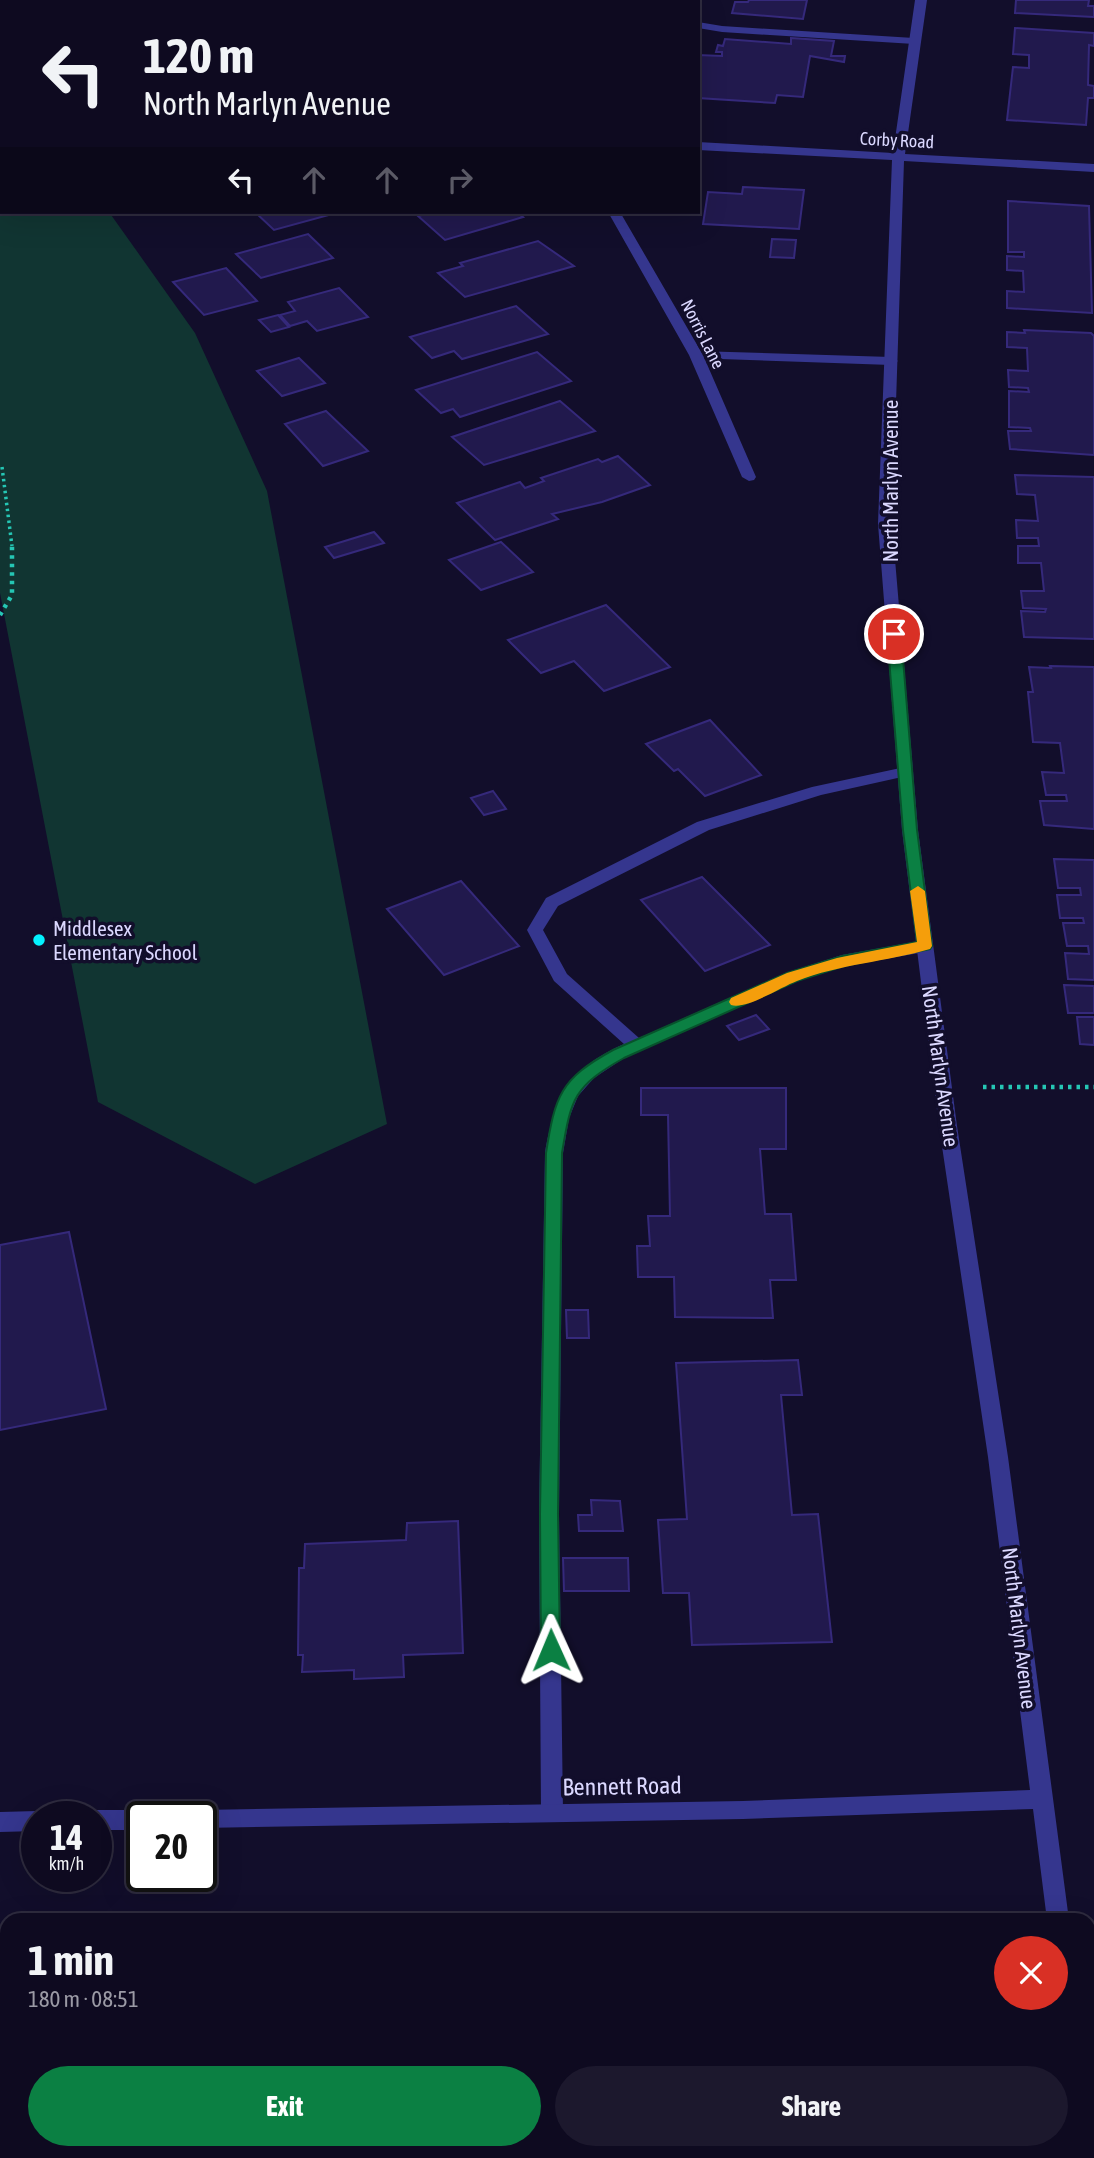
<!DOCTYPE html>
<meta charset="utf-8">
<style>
body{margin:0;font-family:"Asap Condensed",sans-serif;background:#1c182d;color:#f1f3f6;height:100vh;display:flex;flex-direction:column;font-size:26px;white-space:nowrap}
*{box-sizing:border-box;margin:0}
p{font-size:23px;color:#9b9aa5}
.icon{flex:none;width:38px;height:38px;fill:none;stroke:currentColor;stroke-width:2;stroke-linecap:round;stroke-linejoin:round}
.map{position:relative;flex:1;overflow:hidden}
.drawer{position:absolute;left:0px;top:1913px;width:1096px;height:247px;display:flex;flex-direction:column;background:#0e0a20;border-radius:21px 21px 0 0;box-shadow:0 7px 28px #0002,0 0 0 2px #2e2b3e}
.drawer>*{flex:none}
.banner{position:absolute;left:0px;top:0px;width:700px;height:214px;box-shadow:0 7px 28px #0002,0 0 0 2px #2e2b3e;background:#0e0a20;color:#f1f3f6;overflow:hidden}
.speed{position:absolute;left:21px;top:1801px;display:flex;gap:14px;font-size:35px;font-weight:700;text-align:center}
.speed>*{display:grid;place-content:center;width:91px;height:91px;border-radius:50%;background:#0e0a20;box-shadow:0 7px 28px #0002,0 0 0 2px #2e2b3e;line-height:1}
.speed small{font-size:18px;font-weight:400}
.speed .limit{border:4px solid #111;border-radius:10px;background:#fff;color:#111}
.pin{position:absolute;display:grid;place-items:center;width:60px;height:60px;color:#fff;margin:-30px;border:4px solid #fff;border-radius:50%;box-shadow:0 2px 7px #0007}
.me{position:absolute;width:77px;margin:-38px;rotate:359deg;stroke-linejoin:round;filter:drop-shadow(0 0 5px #0008)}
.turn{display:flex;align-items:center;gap:24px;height:147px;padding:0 28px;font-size:32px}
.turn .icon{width:91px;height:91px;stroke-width:2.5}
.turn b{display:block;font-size:49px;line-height:60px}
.lanes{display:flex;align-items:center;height:66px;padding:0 28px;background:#0003;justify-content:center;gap:35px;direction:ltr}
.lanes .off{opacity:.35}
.round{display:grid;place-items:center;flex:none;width:74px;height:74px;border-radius:37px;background:#1c182d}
.headline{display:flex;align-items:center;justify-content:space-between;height:119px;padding:0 28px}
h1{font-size:42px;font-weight:700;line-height:52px}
.action{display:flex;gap:14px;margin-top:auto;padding:14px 28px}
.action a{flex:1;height:80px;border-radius:42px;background:#0b8043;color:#fff;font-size:28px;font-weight:700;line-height:80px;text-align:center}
.action a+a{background:#1c182d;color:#f1f3f6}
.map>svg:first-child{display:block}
</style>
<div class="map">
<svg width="1094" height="2158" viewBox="0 0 1094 2158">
<rect width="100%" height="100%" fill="#120e2b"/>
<path fill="#113532" d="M0 37 2 212H109L195 333 267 491 387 1124 255 1184 98 1102 0 593Z"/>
<g fill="#21194d" stroke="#35297b" stroke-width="2">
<path d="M469 0H546L549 2H463Z"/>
<path d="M749 0H807L803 19 732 13 735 2H748Z"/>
<path d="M1016 0H1089L1088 6H1094V17L1015 13Z"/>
<path d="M1015 28 1094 33V46L1089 45 1088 85 1094 86V98H1088L1086 125 1007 120 1013 67 1029 68V55L1013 54Z"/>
<path d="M791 38 834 41 831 56H845L844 62 810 56 803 97 777 95 775 103 698 98V55L722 56V52H716L718 45 723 46 725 39 791 44Z"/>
<path d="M743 187 804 190 799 229 703 224 708 192 742 194Z"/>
<path d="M1008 201 1089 206 1092 313 1007 308V291L1024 292 1023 271 1007 270V256L1024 257V252H1008Z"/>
<path d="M255 212H335L336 213 274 230Z"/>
<path d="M434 212H516L523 217 445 240 418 216Z"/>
<path d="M308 234 333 258 261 278 236 254Z"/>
<path d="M772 239 796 240 794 258 770 257Z"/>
<path d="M538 241 574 266 465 297 438 273 463 266 460 263Z"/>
<path d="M226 268 257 301 204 315 173 282Z"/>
<path d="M339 288 368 317 317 331 307 321 290 326 280 315 295 311 288 302Z"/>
<path d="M516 306 548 334 462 359 454 351 432 358 410 337Z"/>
<path d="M278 315 289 327 271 332 259 320Z"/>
<path d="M1024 330 1091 333 1094 336V455L1010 449 1008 431H1031L1030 428 1009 427V391L1029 392 1028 388 1009 387 1008 370 1028 371 1027 348 1007 347V332L1025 333Z"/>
<path d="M537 352 571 381 460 417 453 409 441 413 416 390Z"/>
<path d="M299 358 325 383 282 396 257 371Z"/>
<path d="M560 401 595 431 484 465 452 437Z"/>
<path d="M326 411 368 451 323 466 285 424Z"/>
<path d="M618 456 650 485 602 502 552 514 558 519 495 540 457 503 520 482 525 488 544 481 541 478 598 459 602 462Z"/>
<path d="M1015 475 1094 477V639L1024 637 1021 611 1045 612 1046 609 1023 608 1021 591H1044L1041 563H1018V546H1039L1038 538H1017L1016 520 1038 521 1035 495 1017 494Z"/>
<path d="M374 532 384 543 334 558 325 547Z"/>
<path d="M501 542 533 572 481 590 449 560Z"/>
<path d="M606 605 670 667 604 691 574 661 541 673 508 640Z"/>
<path d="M1050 666 1094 667V829L1044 825 1040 801H1067L1066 795H1046L1042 772 1064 773 1060 743 1033 742 1028 692H1033L1029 667 1051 668Z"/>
<path d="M710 720 761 775 705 796 678 769 674 771 646 744Z"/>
<path d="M493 791 506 809 484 815 471 798Z"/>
<path d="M1054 859 1094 860V980L1068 979 1065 953 1089 954 1088 946H1067L1063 923H1084L1083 918H1060L1057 895H1081L1080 888H1058Z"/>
<path d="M702 877 770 945 705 971 641 900Z"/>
<path d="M461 881 519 946 444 975 387 909Z"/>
<path d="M1064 985 1094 986V1013H1068Z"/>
<path d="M756 1015 769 1029 739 1040 727 1026Z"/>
<path d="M1077 1017H1094V1045L1080 1044Z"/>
<path d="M641 1088H786V1149H760L765 1214H791L796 1280H770L773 1318 675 1317 674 1277H638L637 1246H650L648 1216H670L668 1115H641Z"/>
<path d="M69 1232 106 1409 0 1430V1245Z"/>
<path d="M566 1310H588L589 1338H567Z"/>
<path d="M798 1360 802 1395H781L792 1515 818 1514 832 1642 692 1645 689 1593H663L658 1520 687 1519 676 1363Z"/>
<path d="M591 1500 620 1501 623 1531H579L578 1515H592Z"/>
<path d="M458 1521 463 1653 403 1655 404 1677 354 1679V1670L302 1672 303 1655H298L299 1568H304L305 1544 406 1540 407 1523Z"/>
<path d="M563 1558H628L629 1591H564Z"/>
<rect x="0" y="1971" width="7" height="144"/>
</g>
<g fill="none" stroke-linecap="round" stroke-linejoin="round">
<path stroke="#25c6b4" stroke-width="3.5" stroke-dasharray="2.5 3.5" stroke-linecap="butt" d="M2 467 12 546"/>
<g stroke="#25c6b4" stroke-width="4.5" stroke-dasharray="3.5 5" stroke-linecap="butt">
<path d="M0 615 12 595V545"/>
<path d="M983 1087H1094"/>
</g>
<g fill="#35368e" fill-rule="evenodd">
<path d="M656 0H668V2H657Z"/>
<path d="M698 22 722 26 914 38 920 41 914 44 722 32 698 28Z"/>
<path d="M696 351 891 357 898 361 891 365 691 358V352Z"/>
<path d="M905 767 911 769 913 772 911 775 821 795 709 830 558 906 543 930 567 974 639 1038 786 973 842 955 925 940 933 946 925 952 844 966 798 981 624 1058 594 1078 578 1096 569 1118 563 1153 559 1514 563 1813 560 1820 552 1822 544 1820 541 1813 539 1514 545 1153C555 1096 570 1068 624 1044L554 981 527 930 546 898 697 822 812 787Z"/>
</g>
<g fill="#35368e" fill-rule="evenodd">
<path d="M340 0H352L353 2H342Z"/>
<path d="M915 0H927L905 154 1094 164V172L904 161 892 524 918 830 957 1126 1008 1457 1069 1920H1047L1033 1809 743 1819 201 1828V1816H191L193 1812 201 1810 743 1801 1030 1790 988 1457 939 1126 902 830 878 524 892 160 698 150V142L893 153Z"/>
<path d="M608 212H620L703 355 756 477 754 480 749 481 742 477 689 355Z"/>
<path d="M96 1810H142L151 1816H142V1830H96V1816H87Z"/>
<path d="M37 1811 46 1816H37V1831L0 1832V1812Z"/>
<path d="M1088 2141 1094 2143V2158H1077L1076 2152H1088Z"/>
</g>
</g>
<path fill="#0b8043" stroke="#07532c" stroke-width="2" d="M894 630 901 634 917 830 932 946 930 949 844 966 797 981 624 1058C574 1086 571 1098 562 1153L558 1514 560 1650 557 1655 551 1658 544 1655 541 1650 540 1514 546 1153C555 1096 560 1079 613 1050L787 973 842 956 917 942 903 830 887 634Z"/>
<path fill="#f59e0b" d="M918 886 925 891 932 946 930 949C886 962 840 964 797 981 781 987 746 1010 731 1005L729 1002 731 998 787 973 837 958 917 942 910 891Z"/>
<circle fill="#04f2ff" stroke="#120e2b" stroke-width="2.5" cx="39" cy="940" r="7"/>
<g text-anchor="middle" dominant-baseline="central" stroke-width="7" stroke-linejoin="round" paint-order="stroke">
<g font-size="18" fill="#dbd8ff" stroke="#120e2b">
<text transform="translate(897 140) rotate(3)">Corby Road</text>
<text transform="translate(703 334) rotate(63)">Norris Lane</text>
</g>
<g font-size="21" fill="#dbd8ff" stroke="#120e2b">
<text transform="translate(890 481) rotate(-90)">North Marlyn Avenue</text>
<text transform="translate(941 1066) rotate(82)">North Marlyn Avenue</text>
<text transform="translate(1020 1628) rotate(83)">North Marlyn Avenue</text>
</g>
<g font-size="21" fill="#dbd8ff" stroke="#120e2b" text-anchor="start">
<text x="53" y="928">Middlesex<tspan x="53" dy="24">Elementary School</tspan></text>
</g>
<g font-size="24" fill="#dbd8ff" stroke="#120e2b">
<text transform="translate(622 1786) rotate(-1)">Bennett Road</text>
</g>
</g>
</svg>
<div class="speed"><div>14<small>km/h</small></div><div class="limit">20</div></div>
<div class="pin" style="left:894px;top:634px;background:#d93025"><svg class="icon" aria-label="arrive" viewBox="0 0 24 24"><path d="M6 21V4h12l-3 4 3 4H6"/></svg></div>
<svg class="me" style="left:551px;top:1650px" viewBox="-20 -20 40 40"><path d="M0-17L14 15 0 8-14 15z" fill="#0b8043" stroke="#fff" stroke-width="4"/></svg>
<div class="banner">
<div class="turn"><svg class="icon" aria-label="left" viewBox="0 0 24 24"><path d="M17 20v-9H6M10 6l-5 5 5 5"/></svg><div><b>120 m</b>North Marlyn Avenue</div></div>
<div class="lanes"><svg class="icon" aria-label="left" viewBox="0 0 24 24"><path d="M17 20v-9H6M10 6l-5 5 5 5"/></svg><svg class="icon off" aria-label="ahead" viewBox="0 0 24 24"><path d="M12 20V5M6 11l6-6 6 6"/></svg><svg class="icon off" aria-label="ahead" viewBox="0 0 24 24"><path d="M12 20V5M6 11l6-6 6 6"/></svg><svg class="icon off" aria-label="right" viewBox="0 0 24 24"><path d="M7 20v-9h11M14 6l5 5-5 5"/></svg></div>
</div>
<section class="drawer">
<div class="headline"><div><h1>1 min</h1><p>180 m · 08:51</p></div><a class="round" style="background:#d93025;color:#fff"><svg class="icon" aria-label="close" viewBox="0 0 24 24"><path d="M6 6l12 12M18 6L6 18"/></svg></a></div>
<div class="action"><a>Exit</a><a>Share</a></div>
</section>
</div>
